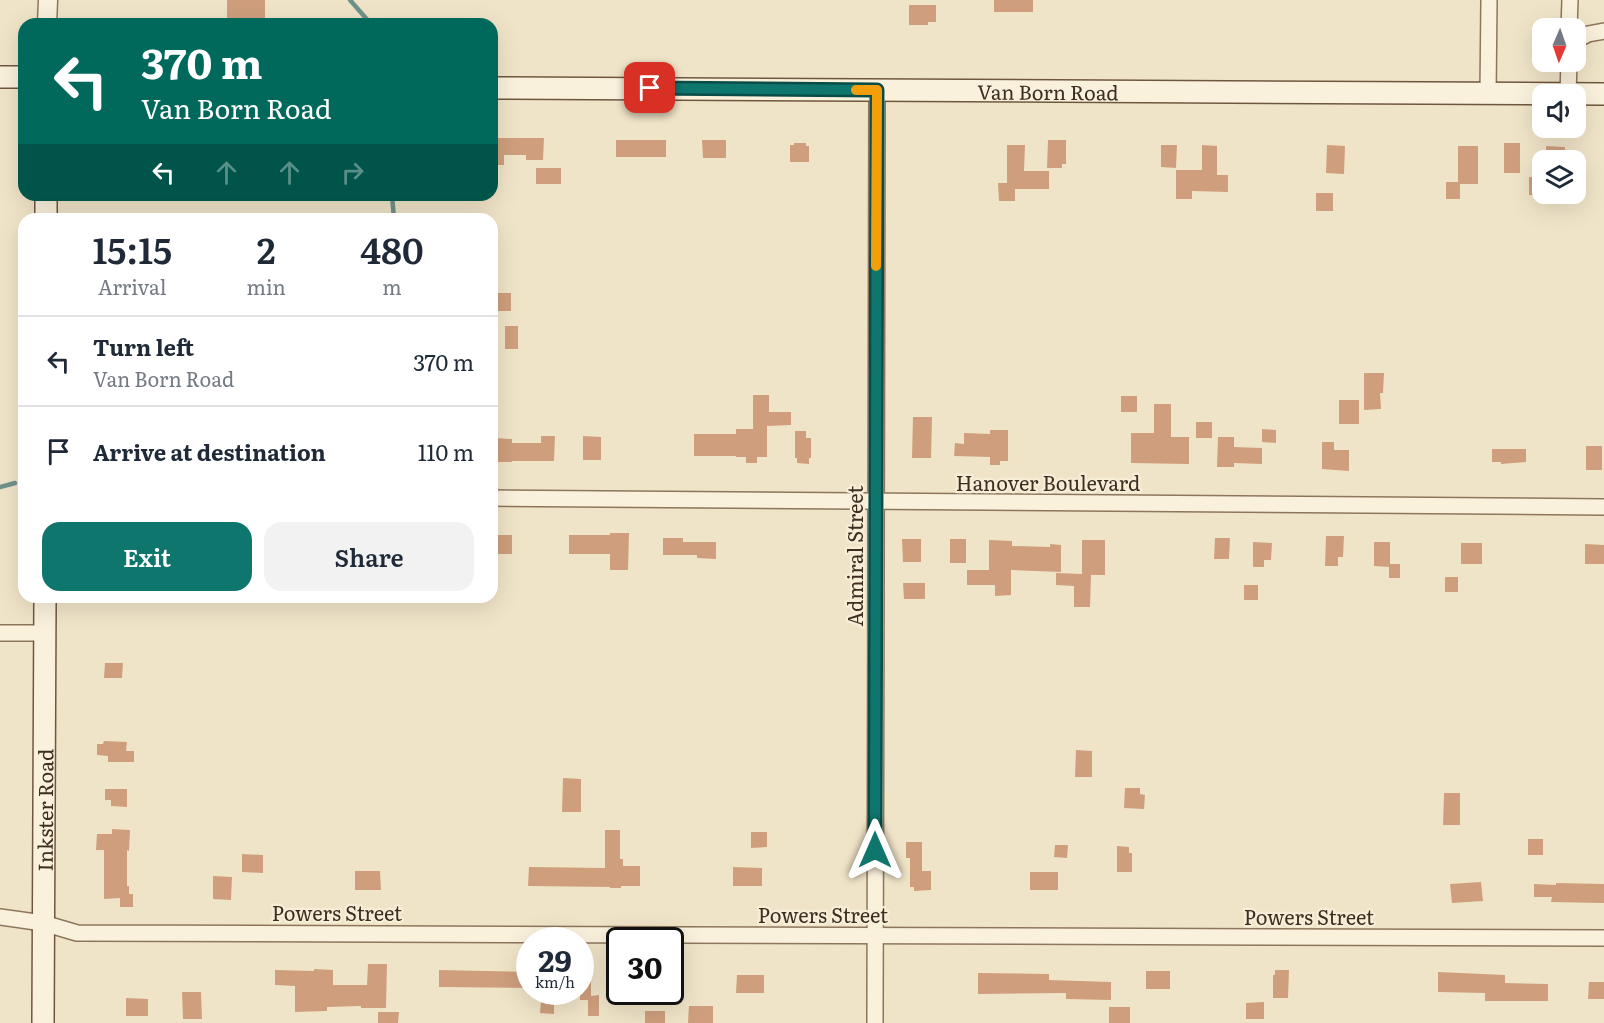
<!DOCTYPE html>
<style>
body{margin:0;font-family:Literata,serif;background:#f2f2f3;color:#1f2937;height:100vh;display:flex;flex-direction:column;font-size:22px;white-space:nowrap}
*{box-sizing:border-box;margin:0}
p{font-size:20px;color:#747a83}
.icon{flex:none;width:33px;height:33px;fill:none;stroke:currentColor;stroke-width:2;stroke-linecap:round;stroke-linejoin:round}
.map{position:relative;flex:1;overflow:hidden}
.side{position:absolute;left:18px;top:213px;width:480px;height:390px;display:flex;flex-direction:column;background:#fff;border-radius:18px;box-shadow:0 6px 24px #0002}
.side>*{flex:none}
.banner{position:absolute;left:18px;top:18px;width:480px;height:183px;border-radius:18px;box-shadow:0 6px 24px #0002;background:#00695c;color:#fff;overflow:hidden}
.needle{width:39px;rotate:182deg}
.buttons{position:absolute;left:1532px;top:18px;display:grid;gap:12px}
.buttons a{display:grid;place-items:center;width:54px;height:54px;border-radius:12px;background:#fff;box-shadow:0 6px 24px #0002;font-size:30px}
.speed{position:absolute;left:516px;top:927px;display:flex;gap:12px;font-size:30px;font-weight:700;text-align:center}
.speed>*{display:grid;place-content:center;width:78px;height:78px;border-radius:50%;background:#fff;box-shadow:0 6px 24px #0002;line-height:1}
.speed small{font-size:15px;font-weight:400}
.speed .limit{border:3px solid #111;border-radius:9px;background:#fff;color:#111}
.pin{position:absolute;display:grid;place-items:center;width:51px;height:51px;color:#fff;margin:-26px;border-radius:12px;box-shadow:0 3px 9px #0006}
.me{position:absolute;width:66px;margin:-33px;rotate:0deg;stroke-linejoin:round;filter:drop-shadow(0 0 4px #0008)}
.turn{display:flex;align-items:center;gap:21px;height:126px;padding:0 24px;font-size:27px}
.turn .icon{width:78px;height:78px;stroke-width:2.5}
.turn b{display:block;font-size:42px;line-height:51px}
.lanes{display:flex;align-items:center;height:57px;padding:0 24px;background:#0003;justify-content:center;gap:30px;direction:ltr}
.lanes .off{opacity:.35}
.eta{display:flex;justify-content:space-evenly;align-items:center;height:102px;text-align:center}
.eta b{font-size:36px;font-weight:600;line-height:42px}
.primary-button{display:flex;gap:12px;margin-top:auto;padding:12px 24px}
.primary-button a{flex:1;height:69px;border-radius:18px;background:#0f766e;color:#fff;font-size:24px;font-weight:600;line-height:69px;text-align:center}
.primary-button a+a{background:#f2f2f3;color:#1f2937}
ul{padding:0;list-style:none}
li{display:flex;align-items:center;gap:18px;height:90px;padding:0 24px;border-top:2px solid #e0e1e3}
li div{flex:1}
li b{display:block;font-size:22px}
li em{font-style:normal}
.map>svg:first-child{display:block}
</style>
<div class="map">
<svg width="1604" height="1023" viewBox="0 0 1604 1023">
<rect width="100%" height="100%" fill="#f0e4c8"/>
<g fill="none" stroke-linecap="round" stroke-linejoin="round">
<g stroke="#6f938a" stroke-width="4.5">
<path d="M350 0 371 24"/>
<path d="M392 195 394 219"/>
<path d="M0 487 15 483"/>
</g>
</g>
<g fill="#cf9f7d">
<path d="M227 0H265V24L227 23Z"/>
<rect x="994" y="0" width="39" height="12"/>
<path d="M909 5H936V22H928V25H909Z"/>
<path d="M492 138H544L543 160H526V155H504V165H492Z"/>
<rect x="616" y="140" width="50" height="17"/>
<path d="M702 140H726V158H703Z"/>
<path d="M1048 140H1066V164H1062V168H1047Z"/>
<path d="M794 143H806V146H809V162H790V145H794Z"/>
<rect x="1504" y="143" width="16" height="30"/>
<path d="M1007 145H1025L1024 171H1049V189H1015V201H999L998 183H1007Z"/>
<path d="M1161 145H1177L1176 168 1161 167Z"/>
<path d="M1202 145 1217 146V175H1228V192L1192 191V199H1176V170H1202Z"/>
<path d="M1327 145 1345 146 1344 174 1326 173Z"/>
<path d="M1458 146H1478V184H1460V199H1446V182H1458Z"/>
<path d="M1546 146 1565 147V160H1546Z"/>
<rect x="536" y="168" width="25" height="16"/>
<rect x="1529" y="177" width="13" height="18"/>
<rect x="1316" y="193" width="17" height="18"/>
<rect x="492" y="293" width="19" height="18"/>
<rect x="505" y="326" width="13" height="23"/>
<path d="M1364 373H1384L1383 393H1380L1381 409 1364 410Z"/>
<path d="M753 395H769V412H791V425L767 426V457H757V463H746V457H736V456H694V434H736V429H753Z"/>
<rect x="1121" y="396" width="16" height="16"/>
<rect x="1339" y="400" width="20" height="24"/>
<path d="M1154 404H1171V437H1189V464L1131 463V433H1154Z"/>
<path d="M913 417H932L931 458H912Z"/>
<rect x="1196" y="422" width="16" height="16"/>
<path d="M1262 429 1276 430V443L1262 442Z"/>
<path d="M990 430H1008V461H1000V465H990V457L954 456 955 443 964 444V433L990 434Z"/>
<path d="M795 431H806V438H811V458H809V464L797 463V458H795Z"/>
<path d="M541 436H555L554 461H512V462H494L495 438 512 439V443H541Z"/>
<path d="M583 436 601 437V460H583Z"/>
<path d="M1218 437H1234V447L1262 448V464L1234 463V467H1217Z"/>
<path d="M1322 442H1334V450H1349V471L1322 469Z"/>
<rect x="1586" y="446" width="16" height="24"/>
<path d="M1492 449H1526V462L1501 464V462H1492Z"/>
<path d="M610 533H629L628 570H610V554H569V535H610Z"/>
<rect x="492" y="535" width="20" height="19"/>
<path d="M1326 536H1344L1343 557H1338V566H1325Z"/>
<path d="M663 538H683V542H716V559L697 558V555H663Z"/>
<path d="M1215 538H1230L1229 559H1214Z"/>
<path d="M902 539H921V562H903Z"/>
<rect x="950" y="539" width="16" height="24"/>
<path d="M989 540 1012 541V546L1050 547V544L1061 545V572L1011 570V595L995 596V585H967V570H989Z"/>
<path d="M1082 540H1105V575H1091L1090 607H1074V586L1056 585V573L1082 574Z"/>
<path d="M1253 542 1272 543 1271 560H1264V567H1253Z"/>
<path d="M1374 542H1390V564H1400V578H1389V567L1374 566Z"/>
<rect x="1461" y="543" width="21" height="21"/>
<path d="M1585 544 1604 545V564H1585Z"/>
<rect x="1445" y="577" width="13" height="15"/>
<path d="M903 583H925V599H904Z"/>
<rect x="1244" y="585" width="14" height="15"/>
<path d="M105 663H123L122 678H104Z"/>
<path d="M104 741 127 742 126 751H134V762H108V756L97 755V744H103Z"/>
<path d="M1076 750 1092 751V777H1075Z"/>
<path d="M563 778 581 779V812H562Z"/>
<path d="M1125 788H1140V794L1145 795 1144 809 1124 808Z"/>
<path d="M105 789H127V807L111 806V800H105Z"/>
<path d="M1444 793H1460V825H1443Z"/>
<path d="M112 829 130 830 129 851 127 850V886H129V894H133V907H120V898L104 899V850H96L97 834H112Z"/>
<path d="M605 830H620V859H623V866H640V886H621V888H610V887L528 886 529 867 605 868Z"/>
<path d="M751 832H767V847L751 848Z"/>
<rect x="1528" y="839" width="15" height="16"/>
<path d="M906 842H922V871H931V890L914 891V887H910V858H906Z"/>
<path d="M1055 845H1068L1067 858 1054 857Z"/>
<path d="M1117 846 1129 847V853H1132V872H1117Z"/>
<path d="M242 854 263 855V873L242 872Z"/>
<path d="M733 867 762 868V886H733Z"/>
<path d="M355 871H380L381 890H355Z"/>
<rect x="1030" y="872" width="28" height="18"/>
<path d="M213 876 232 877 231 900 213 899Z"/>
<path d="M1481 882 1483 901 1452 903 1450 884Z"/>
<path d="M1556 883 1604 884V903L1551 902 1552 897H1534V884L1556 885Z"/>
<path d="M368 964H387L386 1008H361V1006L327 1007V1011L295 1012V986L275 985V970L314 971V969L333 970V985H367Z"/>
<path d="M580 966H591V996L599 995V1016H588V1000H580Z"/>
<path d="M439 970 530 972V988L439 987Z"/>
<path d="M1275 970H1289L1288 998H1273V975H1275Z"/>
<rect x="1146" y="971" width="24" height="18"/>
<path d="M1438 972 1505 975V983L1548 984V1001H1485V993L1438 992Z"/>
<path d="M978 973 1049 974V980L1111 982V1000L1066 999V993L978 994Z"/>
<path d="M737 975H764V993H736Z"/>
<path d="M1589 982H1604V999H1588Z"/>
<path d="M182 992H201L202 1019H183Z"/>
<path d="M126 998 148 999V1016H126Z"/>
<path d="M541 1001H554V1014L540 1013Z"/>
<path d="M1264 1002V1019H1246V1003Z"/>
<path d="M689 1006H713V1023H688Z"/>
<rect x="1109" y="1007" width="21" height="16"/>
<rect x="645" y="1011" width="20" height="12"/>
<path d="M378 1012H399L398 1023H378Z"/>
</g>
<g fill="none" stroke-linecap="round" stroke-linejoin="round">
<g stroke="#8d765c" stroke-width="18">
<g id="minor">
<path d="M1569 28 1570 0"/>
<path d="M1575 41 1588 34 1604 31"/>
<path d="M1488 94 1489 0"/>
<path d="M1568 94 1569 62"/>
<path d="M492 498 1604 507"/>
<path d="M0 633H44"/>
<path d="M0 917 43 923 77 933 1604 938"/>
<path d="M875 1023 877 90"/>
</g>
</g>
<g stroke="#8d765c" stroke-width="21">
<path id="tertiary" d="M47 24 48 0"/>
</g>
<g stroke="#6f573f" stroke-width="24">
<g id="secondary">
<path d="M0 77H24"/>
<path id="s1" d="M492 88 1604 94"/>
<path d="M46 219V195"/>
<path id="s2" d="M43 1023 45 597"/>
</g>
</g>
<use href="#minor" stroke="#faf1dc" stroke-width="15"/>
<use href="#tertiary" stroke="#faf1dc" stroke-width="18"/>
<use href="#secondary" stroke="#faf1dc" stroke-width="21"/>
</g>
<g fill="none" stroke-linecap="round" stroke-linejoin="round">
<g stroke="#0a4d48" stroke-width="15">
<path id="route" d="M650 88 877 90 875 850"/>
</g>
<use href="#route" stroke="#0f766e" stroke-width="10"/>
<path stroke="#f59e0b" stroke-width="10" d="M856 90H877L876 266"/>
</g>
<g text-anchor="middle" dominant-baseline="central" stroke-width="4.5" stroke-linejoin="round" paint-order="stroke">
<g font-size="20" fill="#3d2e20" stroke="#f7eed8">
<text stroke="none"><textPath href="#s1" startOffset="556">Van Born Road</textPath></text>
<text x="1048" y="482">Hanover Boulevard</text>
<text transform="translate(854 556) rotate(-90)">Admiral Street</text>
<text stroke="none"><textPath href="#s2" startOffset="213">Inkster Road</textPath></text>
<text x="337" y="912">Powers Street</text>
<text x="823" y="914">Powers Street</text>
<text x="1309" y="916">Powers Street</text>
</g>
</g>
</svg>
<div class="buttons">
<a><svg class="needle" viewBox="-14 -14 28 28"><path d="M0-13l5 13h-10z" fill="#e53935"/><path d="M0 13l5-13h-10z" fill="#747a83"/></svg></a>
<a><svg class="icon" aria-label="sound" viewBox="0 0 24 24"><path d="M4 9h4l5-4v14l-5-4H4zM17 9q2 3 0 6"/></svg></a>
<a><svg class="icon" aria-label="layers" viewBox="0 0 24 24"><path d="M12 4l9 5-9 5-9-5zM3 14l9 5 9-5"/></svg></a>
</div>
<div class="speed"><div>29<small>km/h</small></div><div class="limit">30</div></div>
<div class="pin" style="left:650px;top:88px;background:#d93025"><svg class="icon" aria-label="arrive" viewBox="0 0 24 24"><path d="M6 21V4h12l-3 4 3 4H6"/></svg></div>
<svg class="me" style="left:875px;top:850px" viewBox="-20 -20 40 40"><path d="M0-17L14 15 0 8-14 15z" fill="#0f766e" stroke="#fff" stroke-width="4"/></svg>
<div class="banner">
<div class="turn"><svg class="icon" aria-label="left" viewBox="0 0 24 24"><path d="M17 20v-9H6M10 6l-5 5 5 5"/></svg><div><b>370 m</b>Van Born Road</div></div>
<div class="lanes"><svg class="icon" aria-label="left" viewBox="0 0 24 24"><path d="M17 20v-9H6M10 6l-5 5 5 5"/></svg><svg class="icon off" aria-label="ahead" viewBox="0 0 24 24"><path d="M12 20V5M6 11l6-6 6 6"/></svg><svg class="icon off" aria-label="ahead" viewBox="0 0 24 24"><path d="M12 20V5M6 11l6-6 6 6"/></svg><svg class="icon off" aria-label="right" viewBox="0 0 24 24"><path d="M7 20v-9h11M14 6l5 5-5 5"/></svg></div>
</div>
<section class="side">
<div class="eta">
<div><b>15:15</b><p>Arrival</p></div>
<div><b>2</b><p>min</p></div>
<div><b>480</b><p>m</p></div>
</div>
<ul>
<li><svg class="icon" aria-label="left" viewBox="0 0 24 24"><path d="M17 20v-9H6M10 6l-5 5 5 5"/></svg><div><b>Turn left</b><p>Van Born Road</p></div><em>370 m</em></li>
<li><svg class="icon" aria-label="arrive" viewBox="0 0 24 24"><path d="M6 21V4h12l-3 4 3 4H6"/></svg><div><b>Arrive at destination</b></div><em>110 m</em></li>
</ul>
<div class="primary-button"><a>Exit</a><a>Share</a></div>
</section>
</div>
